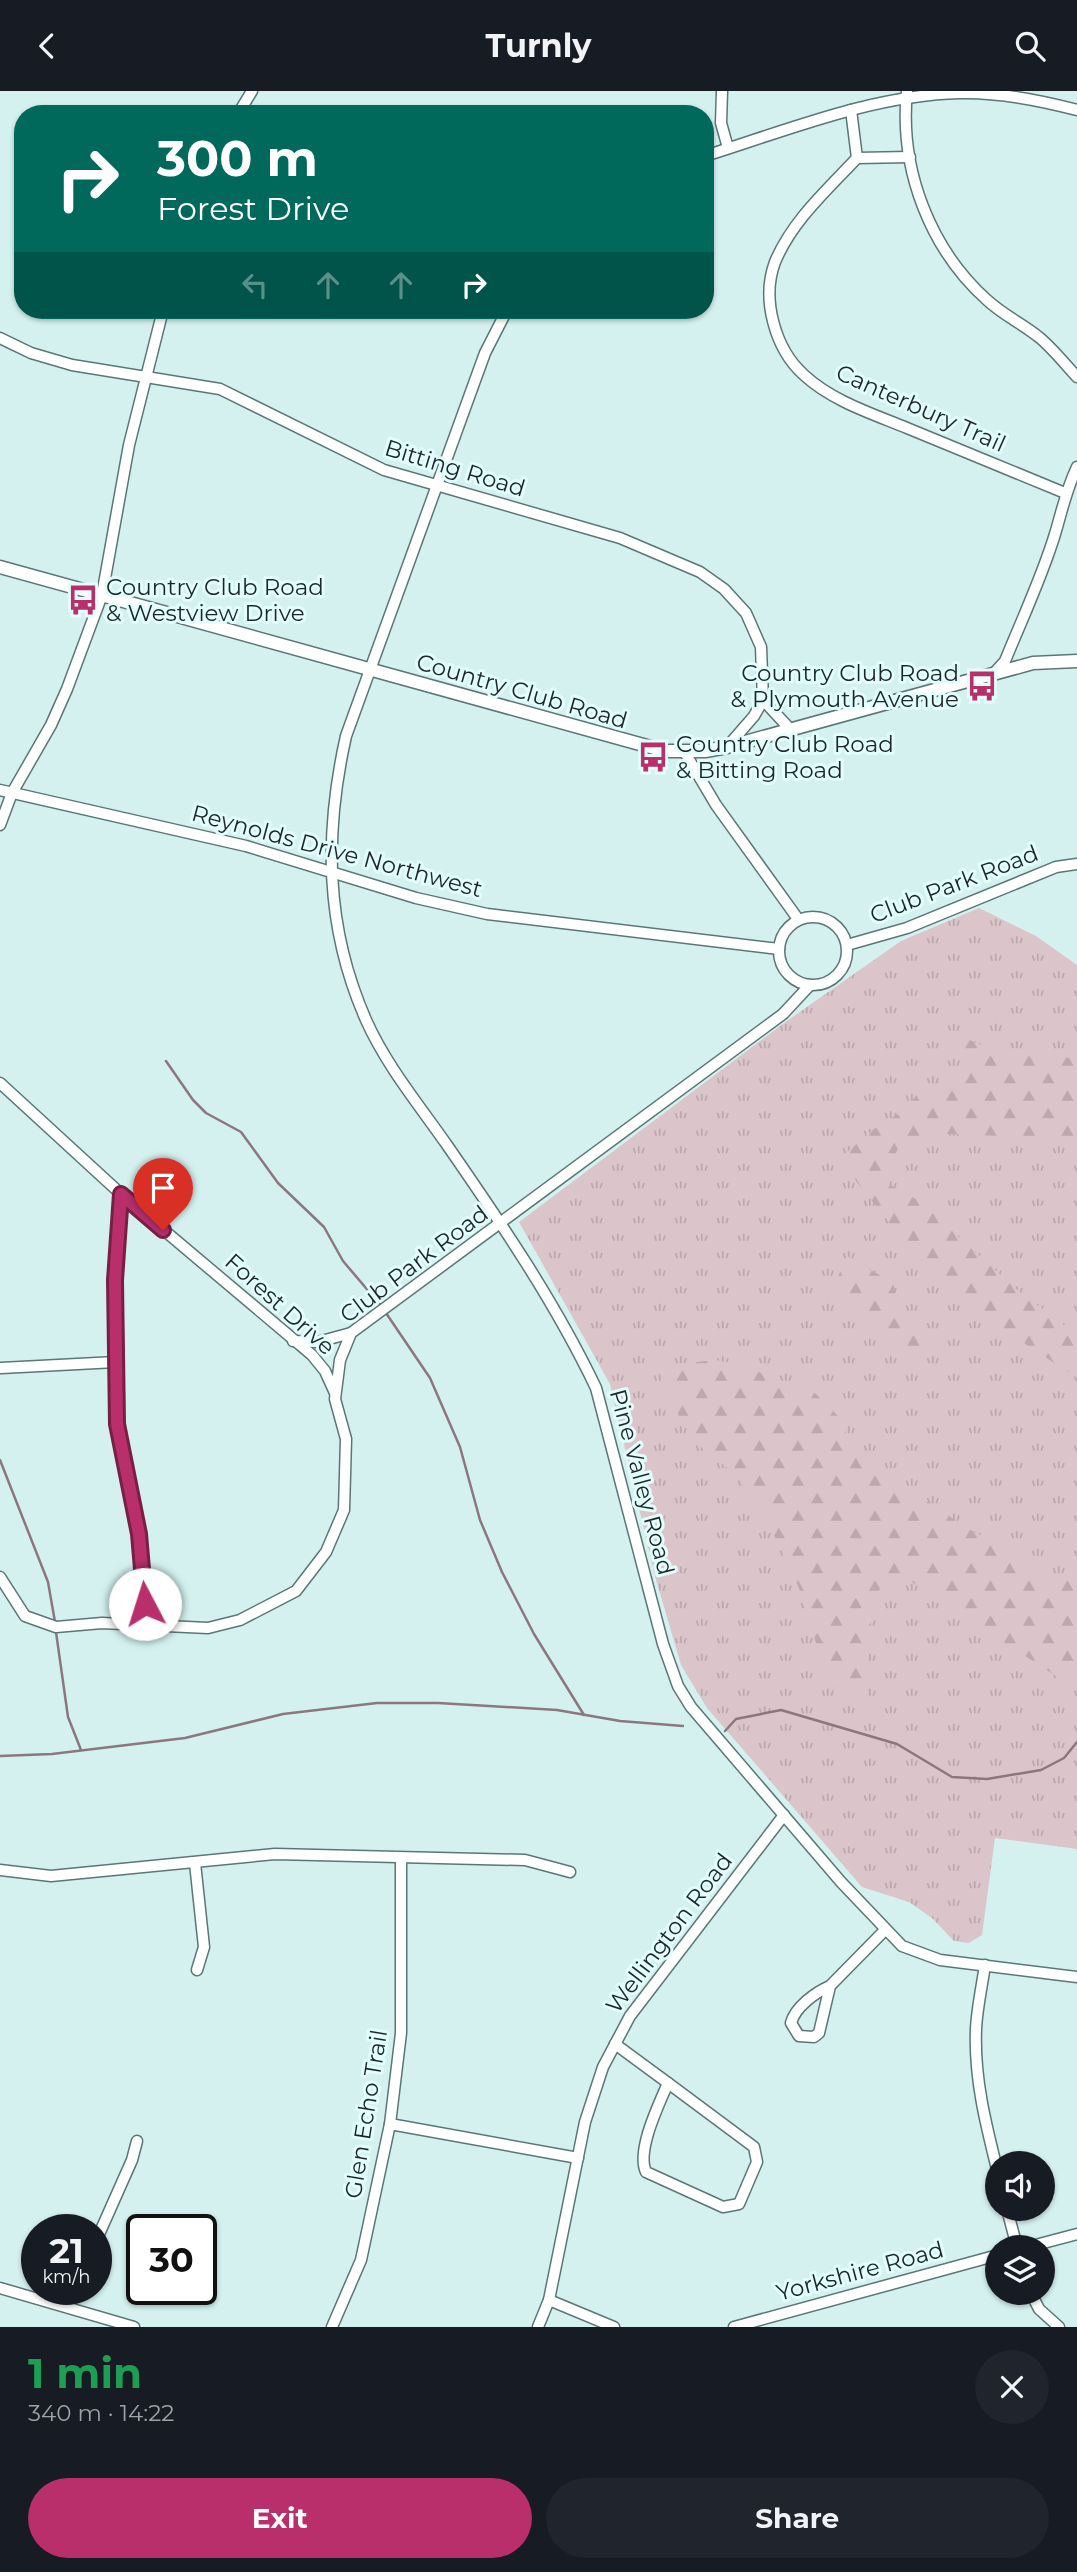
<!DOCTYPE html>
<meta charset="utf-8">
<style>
body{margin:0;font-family:Montserrat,sans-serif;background:#20242c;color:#f1f3f6;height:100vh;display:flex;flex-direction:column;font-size:26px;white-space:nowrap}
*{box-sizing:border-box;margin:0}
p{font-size:23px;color:#9ea1a6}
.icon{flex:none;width:38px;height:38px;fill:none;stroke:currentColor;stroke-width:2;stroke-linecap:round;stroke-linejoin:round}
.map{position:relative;height:2236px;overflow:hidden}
.panel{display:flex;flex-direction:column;background:#171b24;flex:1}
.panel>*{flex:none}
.top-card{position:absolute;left:14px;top:14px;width:700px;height:214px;border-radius:28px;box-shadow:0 2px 5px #0004;background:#00695c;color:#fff;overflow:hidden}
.controls{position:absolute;left:985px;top:2060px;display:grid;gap:14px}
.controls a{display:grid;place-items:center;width:70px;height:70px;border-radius:50%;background:#171b24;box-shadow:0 2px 5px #0004;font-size:35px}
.speed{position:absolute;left:21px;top:2123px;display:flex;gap:14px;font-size:35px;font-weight:700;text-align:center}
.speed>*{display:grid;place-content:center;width:91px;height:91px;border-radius:50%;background:#171b24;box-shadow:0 2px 5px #0004;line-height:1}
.speed small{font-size:18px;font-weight:400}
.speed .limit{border:4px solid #111;border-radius:10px;background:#fff;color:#111}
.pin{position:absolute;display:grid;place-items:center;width:60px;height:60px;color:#fff;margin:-72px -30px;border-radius:50% 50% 50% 0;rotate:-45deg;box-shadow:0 0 7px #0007}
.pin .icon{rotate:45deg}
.me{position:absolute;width:77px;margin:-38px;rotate:355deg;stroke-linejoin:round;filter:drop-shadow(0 0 5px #0008)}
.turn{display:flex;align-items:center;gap:24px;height:147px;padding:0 28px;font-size:32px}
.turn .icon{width:91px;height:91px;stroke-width:2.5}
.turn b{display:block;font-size:49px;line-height:60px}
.lanes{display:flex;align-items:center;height:66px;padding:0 28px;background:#0003;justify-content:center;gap:35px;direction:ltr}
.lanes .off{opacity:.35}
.round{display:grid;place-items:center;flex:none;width:74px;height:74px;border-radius:37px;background:#20242c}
.summary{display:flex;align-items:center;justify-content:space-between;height:119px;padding:0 28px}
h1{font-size:42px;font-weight:700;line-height:52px;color:#1e9e55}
.primary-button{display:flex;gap:14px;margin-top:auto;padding:14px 28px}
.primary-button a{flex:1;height:80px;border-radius:42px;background:#b82f6c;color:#fff;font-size:28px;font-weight:700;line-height:80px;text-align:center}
.primary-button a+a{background:#20242c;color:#f1f3f6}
header{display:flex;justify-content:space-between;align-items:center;height:91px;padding:0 28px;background:#171b24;font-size:32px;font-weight:700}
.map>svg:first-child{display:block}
</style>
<header><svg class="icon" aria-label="back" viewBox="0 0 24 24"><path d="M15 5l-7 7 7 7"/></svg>Turnly<svg class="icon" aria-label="search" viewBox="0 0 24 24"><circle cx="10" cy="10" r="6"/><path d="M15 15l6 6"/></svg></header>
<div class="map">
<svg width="1077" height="2236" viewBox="0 0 1077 2236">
<defs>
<pattern id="grass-tufts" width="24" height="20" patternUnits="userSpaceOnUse" patternTransform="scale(1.75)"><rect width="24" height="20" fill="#dcc4cb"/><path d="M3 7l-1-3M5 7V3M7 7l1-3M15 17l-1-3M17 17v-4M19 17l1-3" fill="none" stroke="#bca8ae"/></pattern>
<pattern id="forest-firs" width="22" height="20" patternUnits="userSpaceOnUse" patternTransform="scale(1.75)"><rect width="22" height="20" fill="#dcc4cb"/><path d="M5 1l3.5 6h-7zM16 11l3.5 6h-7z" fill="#bca8ae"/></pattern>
</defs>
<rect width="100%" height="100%" fill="#d4f1f0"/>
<path fill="url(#grass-tufts)" d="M979 817 1036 845 1077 874V1758L995 1747 982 1844 969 1852 954 1850 932 1827 909 1811 862 1796 707 1617 681 1574 655 1485 610 1293 519 1131 784 932 901 850Z"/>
<g fill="url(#forest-firs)">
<path d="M952 943C966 946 976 953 988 956 1017 964 1048 960 1077 969V1048L926 1042 898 1057 889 1080 890 1094 918 1109 1015 1197 1077 1244V1287L992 1231 899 1144 842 1072 845 1063 874 1038 903 1020 920 1000 963 980Z"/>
<path d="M847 1165 893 1192 902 1225 922 1246 924 1254 918 1260 907 1263 837 1210 833 1197Z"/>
<path d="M716 1269 740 1274 815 1302 848 1335 840 1352 864 1363 960 1433 1016 1464 1034 1480 1077 1493V1599L912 1491 886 1486 872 1513 866 1617C817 1597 816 1537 798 1495 784 1462 759 1411 735 1384 724 1372 709 1365 698 1353 681 1333 669 1307 660 1283L667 1274Z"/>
</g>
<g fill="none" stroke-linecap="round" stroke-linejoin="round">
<g stroke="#8c777e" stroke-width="2.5">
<path d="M166 970 193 1009 206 1022 241 1041 278 1092 324 1136 343 1170 382 1216"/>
<path d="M386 1222 430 1287 460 1356 480 1429 502 1481 534 1543 584 1624"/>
<path d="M0 1369 48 1491 55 1531"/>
<path d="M56 1541 68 1626 81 1659"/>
<path d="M725 1640 736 1628 781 1619 897 1653 952 1686 987 1688 1041 1679 1064 1667 1077 1651"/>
<path d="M0 1665 52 1663 185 1647 283 1623 377 1612H438L557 1619 620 1630 683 1635"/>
</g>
<g stroke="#5c7675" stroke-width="13">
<g id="minor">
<path d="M722 0 721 32 728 57"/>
<path d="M907 0C899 78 930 158 987 209 1003 224 1023 233 1040 247 1053 258 1065 273 1077 286"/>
<path d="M851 19 857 67"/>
<path d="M238 23 252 0"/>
<path d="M705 65C788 39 873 4 960 2 1000 1 1039 9 1077 19"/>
<path d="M910 66 857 67C827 99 792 130 775 171 761 208 775 258 804 284 832 310 873 323 907 337 960 359 1012 380 1065 402"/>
<path d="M507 219 485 262 346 645C324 743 325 836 366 929 386 974 419 1014 447 1054 501 1132 555 1211 596 1297L663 1553 678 1595 691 1616 841 1791 902 1855 940 1869 1077 1886"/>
<path d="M0 247 31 262 72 274 220 298 384 379 620 447 700 481 724 498 746 522 761 556 763 609 754 625 727 656"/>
<path d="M995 581 1005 570C1022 528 1042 486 1055 443 1062 420 1066 399 1077 376"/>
<path d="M763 609 790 638"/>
<path d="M684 660 716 714 798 828"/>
<path d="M0 699 246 755 416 807 487 823 779 858"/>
<path d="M0 734 12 702 51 634 67 598 102 504 129 354 163 219"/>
<circle cx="813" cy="860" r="34"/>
<path d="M847 854 907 837 1056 776 1077 773"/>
<path d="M0 992 121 1103 312 1264 325 1280 335 1302"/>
<path d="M121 1103 115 1189 117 1333 139 1443 147 1536"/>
<path d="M293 1250 318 1251 351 1242"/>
<path d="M1 1277 116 1271"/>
<path d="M0 1486 25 1525 56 1536 102 1532 208 1537 240 1529 296 1500 326 1461 344 1419 346 1348 335 1308 340 1269 351 1242 783 923 810 894"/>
<path d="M195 1772 204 1856 197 1879"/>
<path d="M0 1779 51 1785 275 1763 525 1769 570 1781"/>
<path d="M985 1874C982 1895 977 1917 976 1938 974 1988 986 2034 998 2082"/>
<path d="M830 1895C816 1901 795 1916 791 1932L799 1945 814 1946 819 1942 830 1895 885 1839"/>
<path d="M615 1953 668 1992"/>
<path d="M668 1992 754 2056 757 2071 739 2113 723 2116 646 2081C636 2060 659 2013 668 1992Z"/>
<path d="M390 2033 578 2067"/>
<path d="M1007 2118 1017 2156"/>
<path d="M96 2150 132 2069 137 2050"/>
<path d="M1028 2156 1077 2143"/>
<path d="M0 2197 134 2236"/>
<path d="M1031 2202 1039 2218 1059 2236"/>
<path d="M549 2209 614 2236"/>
<path d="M68 2216 75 2198"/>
<path d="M332 2236 361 2169 390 2033 401 1942V1767"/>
<path d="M538 2236 549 2209 585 2031 603 1976 630 1925 784 1724"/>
<path d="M734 2236 998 2164"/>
</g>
</g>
<g stroke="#5c7675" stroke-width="15">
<path id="major" d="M0 476 665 660H705L727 656 1033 572 1077 570"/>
</g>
<use href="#minor" stroke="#fff" stroke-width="10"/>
<use href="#major" stroke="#fff" stroke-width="12"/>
</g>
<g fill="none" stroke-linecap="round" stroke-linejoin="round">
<g stroke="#781f46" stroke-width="18">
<path id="route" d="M145 1513 139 1443 117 1333 115 1189 121 1103 163 1139"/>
</g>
<use href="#route" stroke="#b82f6c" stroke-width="12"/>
</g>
<defs>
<g id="bus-bare" transform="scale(2.415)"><path d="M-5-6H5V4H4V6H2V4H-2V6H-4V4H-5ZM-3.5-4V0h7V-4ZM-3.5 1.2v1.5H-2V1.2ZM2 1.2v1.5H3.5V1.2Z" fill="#b82f6c" stroke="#e1fefd" stroke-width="2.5" paint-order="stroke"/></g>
</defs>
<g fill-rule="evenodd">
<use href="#bus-bare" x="83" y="509"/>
<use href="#bus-bare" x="982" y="595"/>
<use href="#bus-bare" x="653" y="666"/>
</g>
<g text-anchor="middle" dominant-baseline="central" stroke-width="6" stroke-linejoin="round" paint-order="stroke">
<g font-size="23" fill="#1d2727" stroke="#e1fefd">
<text transform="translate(921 317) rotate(24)">Canterbury Trail</text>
<text transform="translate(455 377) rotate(17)">Bitting Road</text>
<text transform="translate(522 600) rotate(16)">Country Club Road</text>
<text transform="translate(337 760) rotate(15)">Reynolds Drive Northwest</text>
<text transform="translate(954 793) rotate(-21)">Club Park Road</text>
<text transform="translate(414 1173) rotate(-37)">Club Park Road</text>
<text transform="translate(280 1213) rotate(42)">Forest Drive</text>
<text transform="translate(642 1391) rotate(75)">Pine Valley Road</text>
<text transform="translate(669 1842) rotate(-53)">Wellington Road</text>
<text transform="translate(366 2023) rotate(-81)">Glen Echo Trail</text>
<text transform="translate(860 2180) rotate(-15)">Yorkshire Road</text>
</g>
<g font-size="23" fill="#1d2727" stroke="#e1fefd" text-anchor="start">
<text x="106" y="496">Country Club Road<tspan x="106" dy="26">&amp; Westview Drive</tspan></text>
<text x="959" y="582" text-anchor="end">Country Club Road<tspan x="959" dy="26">&amp; Plymouth Avenue</tspan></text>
<text x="676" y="653">Country Club Road<tspan x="676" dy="26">&amp; Bitting Road</tspan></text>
</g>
</g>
</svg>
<div class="controls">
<a><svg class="icon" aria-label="sound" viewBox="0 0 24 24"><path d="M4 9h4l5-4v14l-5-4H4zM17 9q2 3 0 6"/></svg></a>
<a><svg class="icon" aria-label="layers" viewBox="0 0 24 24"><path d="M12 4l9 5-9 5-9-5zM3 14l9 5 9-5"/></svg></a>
</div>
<div class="speed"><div>21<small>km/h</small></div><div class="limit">30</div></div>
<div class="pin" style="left:163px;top:1139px;background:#d93025"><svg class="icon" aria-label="arrive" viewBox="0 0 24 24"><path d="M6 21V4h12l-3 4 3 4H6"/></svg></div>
<svg class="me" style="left:145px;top:1513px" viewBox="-20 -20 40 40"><circle r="19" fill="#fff"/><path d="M0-13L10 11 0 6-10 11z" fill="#b82f6c"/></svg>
<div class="top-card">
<div class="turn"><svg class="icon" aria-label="right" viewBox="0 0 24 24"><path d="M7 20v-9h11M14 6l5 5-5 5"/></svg><div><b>300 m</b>Forest Drive</div></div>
<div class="lanes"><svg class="icon off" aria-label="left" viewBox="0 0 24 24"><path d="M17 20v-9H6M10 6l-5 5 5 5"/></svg><svg class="icon off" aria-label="ahead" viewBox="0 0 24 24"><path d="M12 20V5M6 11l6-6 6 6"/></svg><svg class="icon off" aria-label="ahead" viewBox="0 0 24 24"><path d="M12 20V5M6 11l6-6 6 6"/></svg><svg class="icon" aria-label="right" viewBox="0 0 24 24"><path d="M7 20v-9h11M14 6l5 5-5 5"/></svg></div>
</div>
</div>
<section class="panel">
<div class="summary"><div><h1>1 min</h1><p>340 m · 14:22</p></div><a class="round"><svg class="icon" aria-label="close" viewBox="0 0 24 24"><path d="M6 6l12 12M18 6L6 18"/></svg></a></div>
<div class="primary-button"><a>Exit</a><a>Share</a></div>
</section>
